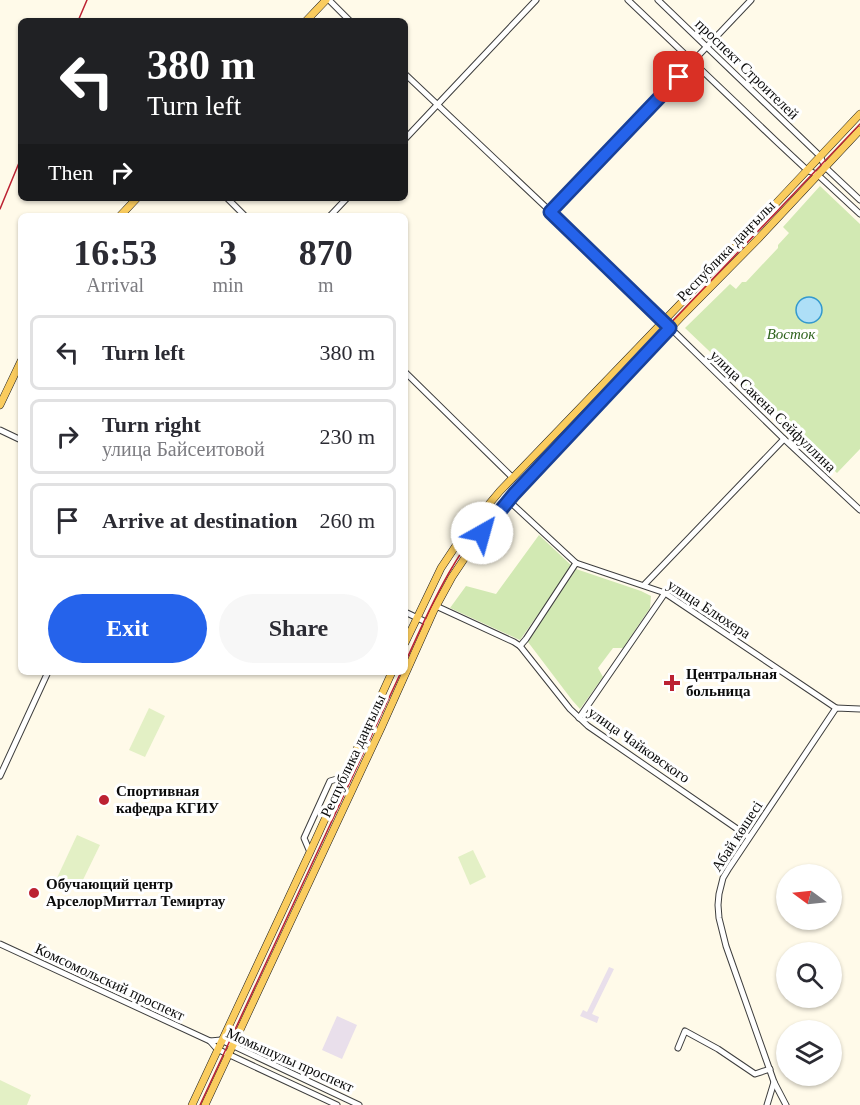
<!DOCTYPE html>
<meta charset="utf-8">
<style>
body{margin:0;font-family:"Times New Roman",serif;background:#f7f7f7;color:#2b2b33;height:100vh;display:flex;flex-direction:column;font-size:22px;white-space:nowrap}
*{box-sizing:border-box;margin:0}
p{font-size:20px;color:#7c7c81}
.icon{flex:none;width:33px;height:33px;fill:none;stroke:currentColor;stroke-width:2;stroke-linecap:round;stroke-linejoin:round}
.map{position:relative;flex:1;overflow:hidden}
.sheet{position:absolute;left:18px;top:213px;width:390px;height:462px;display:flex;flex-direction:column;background:#fff;border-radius:9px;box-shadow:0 2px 4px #0004}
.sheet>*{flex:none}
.banner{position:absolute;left:18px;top:18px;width:390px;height:183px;border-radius:9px;box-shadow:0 2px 4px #0004;background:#202124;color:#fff;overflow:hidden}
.needle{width:39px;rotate:285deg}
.fabs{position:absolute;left:776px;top:864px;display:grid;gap:12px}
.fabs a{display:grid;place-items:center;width:66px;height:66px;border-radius:50%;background:#fff;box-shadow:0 2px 4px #0004;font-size:30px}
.pin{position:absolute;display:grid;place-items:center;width:51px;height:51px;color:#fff;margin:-26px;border-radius:12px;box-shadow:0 3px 9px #0006}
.me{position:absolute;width:66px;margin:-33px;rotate:38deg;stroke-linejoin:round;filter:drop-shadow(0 0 4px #0008)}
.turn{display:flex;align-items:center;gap:21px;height:126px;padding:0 30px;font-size:27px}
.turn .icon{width:78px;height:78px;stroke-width:2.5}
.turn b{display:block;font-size:42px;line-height:51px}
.then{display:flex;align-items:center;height:57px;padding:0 30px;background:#0003;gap:12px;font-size:22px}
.eta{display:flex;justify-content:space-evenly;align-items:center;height:102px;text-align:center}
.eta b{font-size:36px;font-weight:700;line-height:42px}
.action{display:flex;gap:12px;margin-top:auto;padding:12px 30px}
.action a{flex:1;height:69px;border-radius:36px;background:#2563eb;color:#fff;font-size:24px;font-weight:700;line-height:69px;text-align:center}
.action a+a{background:#f7f7f7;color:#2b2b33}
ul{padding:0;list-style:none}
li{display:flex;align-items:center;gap:18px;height:75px;margin:0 12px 9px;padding:0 18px;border:3px solid #e1e1e2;border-radius:9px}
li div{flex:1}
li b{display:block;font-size:22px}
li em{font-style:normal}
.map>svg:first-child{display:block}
</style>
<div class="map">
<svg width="860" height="1105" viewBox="0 0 860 1105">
<rect width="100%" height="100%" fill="#fffae9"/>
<g fill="#e9dfeb">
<path d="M609 967 614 969 592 1014 599 1017 597 1023 580 1016 583 1010 587 1012Z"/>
<path d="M337 1016 357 1025 342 1059 322 1050Z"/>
</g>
<g fill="#d2e9b3">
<path d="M820 186 860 224V449L837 473 685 328 730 284 736 289 742 282H746L778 248V245L789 233 783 227Z"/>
<path d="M539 535 572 566 520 640 450 608 466 586 496 594Z"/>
<path d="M576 569 641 591 651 596 650 608 623 648H613L598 668 603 677 580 709 572 700 528 642Z"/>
</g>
<g fill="#e3f0c5">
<path d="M149 708 165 716 145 757 129 750Z"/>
<path d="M77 835 100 845 79 888 57 878Z"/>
<path d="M473 850 486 877 470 885 458 857Z"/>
<path d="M0 1080 31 1095 27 1105H0Z"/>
</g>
<circle fill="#aedff7" stroke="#3499ce" stroke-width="1.5" cx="809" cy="310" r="13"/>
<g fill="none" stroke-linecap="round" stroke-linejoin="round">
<g stroke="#3e3e3e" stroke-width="7">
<g id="minor">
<path d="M329 0 350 21"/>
<path d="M628 0 776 141 807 170 818 175 860 214"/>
<path d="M658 0 820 156 825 167 860 200"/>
<path d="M405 74 569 229 784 439 860 510"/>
<path d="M405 139 536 0"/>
<path d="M227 198 245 216"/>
<path d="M550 212 751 0"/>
<path d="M330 216 347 198"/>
<path d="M405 372 513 478"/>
<path d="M0 430 21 440"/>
<path d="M508 500 576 563 665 593 836 708"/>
<path d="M644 585 784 439"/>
<path d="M436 606 514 642 520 646 570 709 588 726 749 837"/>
<path d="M405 612 428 623"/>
<path d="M520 646 526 639 576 563"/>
<path d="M579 718 665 593"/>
<path d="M0 776 48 672"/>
<path d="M310 852 304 838 330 781 344 777"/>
<path d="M0 944 210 1041 217 1049 337 1105"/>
<path d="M210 1041 221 1040 359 1105"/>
<path d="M678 1048 685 1031 718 1049 755 1074 770 1069"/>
<path d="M767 1105 774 1082"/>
<path d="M786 1105 774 1082 726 946 719 918 718 905 719 894 723 878 729 868 836 708 860 709"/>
</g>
</g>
<g stroke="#1c1c1c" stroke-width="8">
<g id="major">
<path d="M306 21 326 0"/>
<path d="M120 216 137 198"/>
<path d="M0 405 21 361"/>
<path d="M405 643 441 568 463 535 500 491 734 248 860 114"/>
<path d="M192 1105 310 852 392 672"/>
<path d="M205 1105 382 726 434 610 452 577 472 547 514 494 680 318 757 240 860 130"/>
</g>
</g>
<use href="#minor" stroke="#fff" stroke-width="5"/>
<use href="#major" stroke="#facc5e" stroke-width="7"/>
<g stroke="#bc2232" stroke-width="1.5">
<path d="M405 663C420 630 434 597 453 566 464 547 477 530 491 512L860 124"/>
<path d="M200 1105 401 672"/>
</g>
<g stroke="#bc2232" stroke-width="1.5">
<path d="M78 21 87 0"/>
<path d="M0 209 21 158"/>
</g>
</g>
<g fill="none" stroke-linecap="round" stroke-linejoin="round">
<g stroke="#184099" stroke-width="15">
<path id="route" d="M482 533 514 494 670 328 550 212 679 77"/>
</g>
<use href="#route" stroke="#2563eb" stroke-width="10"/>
</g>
<g fill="#bc2232" stroke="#fff" stroke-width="2">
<path d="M669 674h6v6h6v6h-6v6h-6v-6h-6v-6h6z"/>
<circle cx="104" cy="800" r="6"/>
<circle cx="34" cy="893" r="6"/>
</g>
<g text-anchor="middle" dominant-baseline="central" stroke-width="6" stroke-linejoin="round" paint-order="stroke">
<g font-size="15" fill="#0b0b0b" stroke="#fff">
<text transform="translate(747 69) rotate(44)">проспект Строителей</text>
<text transform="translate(726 251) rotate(-46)">Республика даңғылы</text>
<text transform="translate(773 411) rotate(44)">улица Сакена Сейфуллина</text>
<text transform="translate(709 609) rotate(33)">улица Блюхера</text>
<text transform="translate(639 745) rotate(35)">улица Чайковского</text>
<text transform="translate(353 756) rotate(-65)">Республика даңғылы</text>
<text transform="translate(737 836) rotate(-57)">Абай көшесі</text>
<text transform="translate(110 982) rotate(25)">Комсомольский проспект</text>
<text transform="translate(290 1060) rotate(24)">Момышулы проспект</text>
</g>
<g font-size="15" font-style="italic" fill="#2e631c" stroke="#fff">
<text x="791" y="334">Восток</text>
</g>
<g font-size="15" font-weight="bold" fill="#0b0b0b" stroke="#fff" text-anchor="start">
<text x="686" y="674">Центральная<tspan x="686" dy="17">больница</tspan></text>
<text x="116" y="791">Спортивная<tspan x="116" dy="17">кафедра КГИУ</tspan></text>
<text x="46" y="884">Обучающий центр<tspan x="46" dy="17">АрселорМиттал Темиртау</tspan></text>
</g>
</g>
</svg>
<div class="fabs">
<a><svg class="needle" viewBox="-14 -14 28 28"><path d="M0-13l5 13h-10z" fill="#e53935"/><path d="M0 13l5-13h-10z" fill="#7c7c81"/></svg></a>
<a><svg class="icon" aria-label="search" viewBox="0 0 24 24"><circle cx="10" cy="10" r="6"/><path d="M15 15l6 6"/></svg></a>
<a><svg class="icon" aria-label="layers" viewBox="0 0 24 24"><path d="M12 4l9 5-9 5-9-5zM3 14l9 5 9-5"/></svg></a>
</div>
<div class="pin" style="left:679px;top:77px;background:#d93025"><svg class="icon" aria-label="arrive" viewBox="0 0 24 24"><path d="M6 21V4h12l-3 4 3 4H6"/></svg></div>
<svg class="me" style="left:482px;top:533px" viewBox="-20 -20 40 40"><circle r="19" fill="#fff"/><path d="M0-13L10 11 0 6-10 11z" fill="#2563eb"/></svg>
<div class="banner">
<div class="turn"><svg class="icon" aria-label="left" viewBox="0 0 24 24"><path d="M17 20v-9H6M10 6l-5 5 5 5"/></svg><div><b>380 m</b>Turn left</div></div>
<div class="then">Then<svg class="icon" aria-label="right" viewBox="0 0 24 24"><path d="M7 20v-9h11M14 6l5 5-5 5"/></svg></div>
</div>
<section class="sheet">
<div class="eta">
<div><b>16:53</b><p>Arrival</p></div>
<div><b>3</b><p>min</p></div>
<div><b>870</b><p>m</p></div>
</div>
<ul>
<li><svg class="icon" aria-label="left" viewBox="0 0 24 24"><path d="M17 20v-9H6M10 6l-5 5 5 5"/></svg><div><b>Turn left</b></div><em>380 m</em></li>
<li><svg class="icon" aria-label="right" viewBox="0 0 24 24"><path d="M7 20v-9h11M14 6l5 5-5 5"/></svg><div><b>Turn right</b><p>улица Байсеитовой</p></div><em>230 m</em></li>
<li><svg class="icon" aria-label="arrive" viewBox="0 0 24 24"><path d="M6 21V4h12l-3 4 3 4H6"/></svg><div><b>Arrive at destination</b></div><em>260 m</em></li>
</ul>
<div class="action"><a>Exit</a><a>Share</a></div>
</section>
</div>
